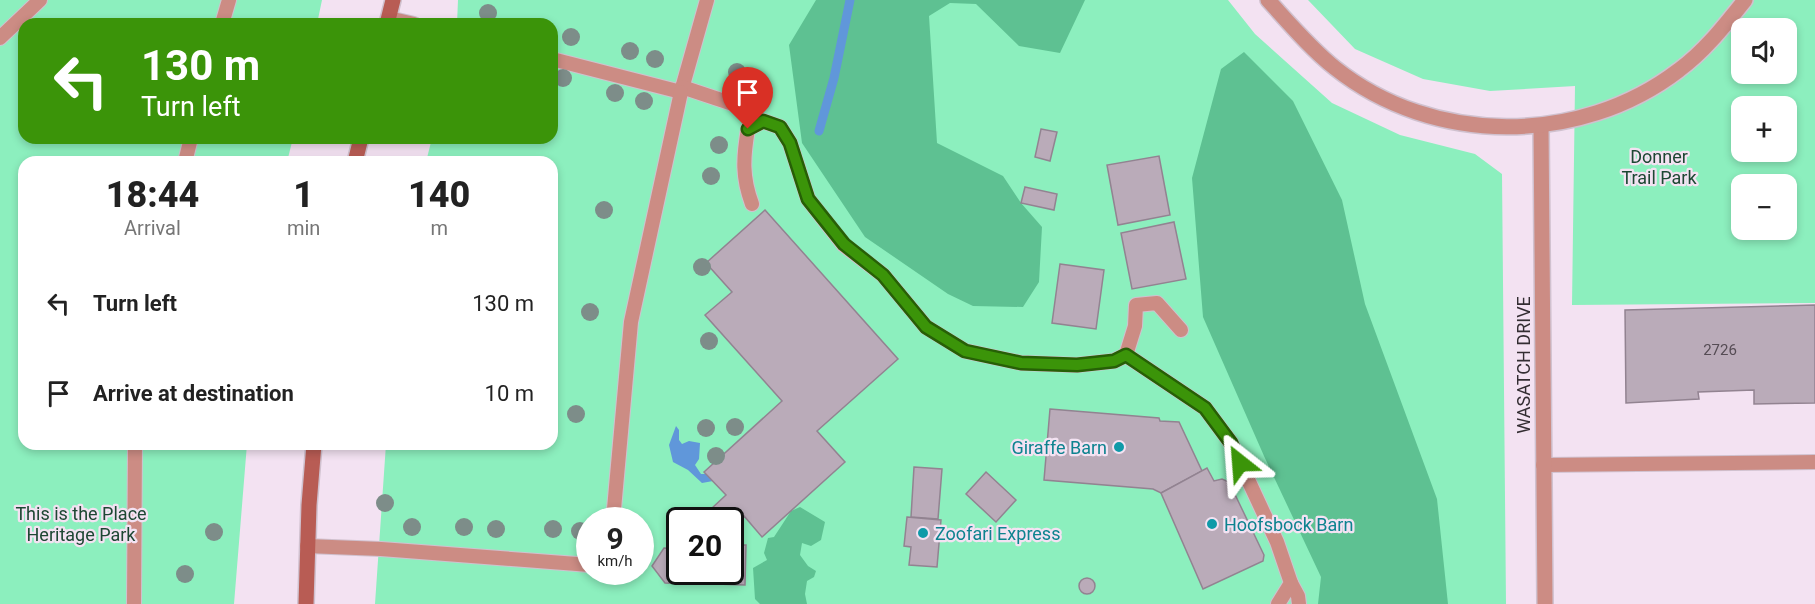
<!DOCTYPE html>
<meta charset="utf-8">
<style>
body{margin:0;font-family:Roboto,sans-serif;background:#f6f6f6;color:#222;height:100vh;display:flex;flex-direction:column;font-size:22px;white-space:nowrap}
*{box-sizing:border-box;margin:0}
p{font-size:20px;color:#767676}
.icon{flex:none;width:33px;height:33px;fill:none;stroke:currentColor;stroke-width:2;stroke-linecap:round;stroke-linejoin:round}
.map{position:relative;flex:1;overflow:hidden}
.panel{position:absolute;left:18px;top:156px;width:540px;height:294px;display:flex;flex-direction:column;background:#fff;border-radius:18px;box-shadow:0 3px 9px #0003}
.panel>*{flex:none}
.top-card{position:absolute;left:18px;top:18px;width:540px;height:126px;border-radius:18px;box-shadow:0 3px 9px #0003;background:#3b9409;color:#fff;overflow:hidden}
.tools{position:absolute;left:1731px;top:18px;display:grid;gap:12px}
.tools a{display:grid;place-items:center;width:66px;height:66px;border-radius:12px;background:#fff;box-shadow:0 3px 9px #0003;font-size:30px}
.speed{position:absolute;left:576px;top:507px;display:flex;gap:12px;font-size:30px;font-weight:700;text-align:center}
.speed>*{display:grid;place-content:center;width:78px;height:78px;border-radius:50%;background:#fff;box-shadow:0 3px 9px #0003;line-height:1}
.speed small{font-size:15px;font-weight:400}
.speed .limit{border:3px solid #111;border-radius:9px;background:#fff;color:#111}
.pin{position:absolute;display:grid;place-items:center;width:51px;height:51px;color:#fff;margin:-62px -26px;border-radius:50% 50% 50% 0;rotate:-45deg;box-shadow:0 0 6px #0007}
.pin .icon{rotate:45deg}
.me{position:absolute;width:66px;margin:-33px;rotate:332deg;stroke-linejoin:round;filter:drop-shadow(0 0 4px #0008)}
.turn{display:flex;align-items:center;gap:21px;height:126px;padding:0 24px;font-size:27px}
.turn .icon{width:78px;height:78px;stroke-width:2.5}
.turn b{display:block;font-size:42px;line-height:51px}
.eta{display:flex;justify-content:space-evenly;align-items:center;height:102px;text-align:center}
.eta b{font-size:36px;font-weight:800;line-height:42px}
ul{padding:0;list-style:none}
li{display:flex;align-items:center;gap:18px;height:90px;padding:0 24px}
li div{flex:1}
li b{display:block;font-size:22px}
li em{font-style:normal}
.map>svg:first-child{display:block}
</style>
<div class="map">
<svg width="1815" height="604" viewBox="0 0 1815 604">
<rect width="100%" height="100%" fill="#f3e2f2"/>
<g fill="#8cefbe" fill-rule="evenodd">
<path d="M0 0H322L317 24H24V138H293L287 162H24V444H247L234 604H0Z"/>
<path d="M458 0H1228L1255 34 1332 103 1400 135 1475 154 1502 174 1506 604H375L386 444H552V162H426L432 138H552V24H457ZM590 520H640V572H590ZM680 520H730V572H680Z"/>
<path d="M1308 0H1815V303L1572 305 1575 86 1490 91 1423 79 1355 49ZM1742 28H1786V74H1742ZM1742 106H1786V152H1742ZM1742 184H1786V230H1742Z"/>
</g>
<g fill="#5ec192">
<path d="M816 0H1085L1060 53 1019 46 976 4 950 3 929 16 937 143 1003 176 1021 203 1042 227 1039 282 1023 307 973 306 948 294 865 237 802 143 789 45Z"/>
<path d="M1244 52 1293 101 1342 200 1365 304 1437 499 1448 604H1318L1321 577 1264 456 1203 317 1192 178 1221 69Z"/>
<path d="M800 507 825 522 821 540 811 546 802 543 800 555 808 566 816 571 814 577 807 581 805 594 807 604H760L755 599 753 568 767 560 764 553 768 538 774 537 791 511Z"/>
</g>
<path fill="#6097da" d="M676 426 679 430V440L682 444 689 441 700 443 699 459 695 465 701 474H706L713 481 702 483 688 470 673 462 669 445Z"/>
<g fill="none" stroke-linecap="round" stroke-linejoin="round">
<path stroke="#6097da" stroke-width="9" d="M819 131 834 78 850 0"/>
</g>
<g fill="#baabb9" stroke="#928391" stroke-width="1.5">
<path d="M1041 129 1057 132 1050 161 1035 157Z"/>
<path d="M1159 156 1170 215 1118 225 1107 165Z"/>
<path d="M1025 187 1057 194 1054 210 1021 203Z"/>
<path d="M765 210 898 359 817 431 845 462 762 537 744 516 732 529 730 520H723L711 509 726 495 704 472 782 401 705 315 732 292 706 263Z"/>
<path d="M1174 222 1186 279 1132 289 1121 233Z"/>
<path d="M1060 264 1104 270 1096 329 1052 323Z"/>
<path d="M1815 305V403L1754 404V390L1698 392 1699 399 1626 403 1625 310Z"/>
<path d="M1050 409 1159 418 1160 421 1179 422 1202 471 1161 493 1153 489 1044 480Z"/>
<path d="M914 467 942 469 938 519 911 517Z"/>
<path d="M1207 468 1214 481 1222 479 1229 482 1264 555 1263 561 1203 589 1161 493Z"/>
<path d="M986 472 1016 500 996 522 966 494Z"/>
<path d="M907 517 941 520 937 567 909 565 911 547 904 546Z"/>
<path d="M730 545H746L745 585 716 584V572H730Z"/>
<path d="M664 548 680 549V572H706V584L665 583 652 566Z"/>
<circle cx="1087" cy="586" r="8"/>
</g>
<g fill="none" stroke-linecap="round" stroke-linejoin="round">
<g stroke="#d0c1cf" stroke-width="16">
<g id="service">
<path d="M389 18 414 24"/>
<path d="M222 24 229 0"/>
<path d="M0 38 40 0"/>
<path d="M552 59 681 92 707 0"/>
<path d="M682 87 751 110 757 124"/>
<path d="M185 162 191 138"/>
<path d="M752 204C742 177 743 158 748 129L763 121 780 127 790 143 808 199 844 245 883 275 926 327 965 351 1021 363 1077 365 1114 361 1126 355 1135 326 1136 305 1157 303 1181 330"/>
<path d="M1126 355 1205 408 1231 443 1277 542 1291 583 1278 604"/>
<path d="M1543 465 1815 462"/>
<path d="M613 520 631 322 681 92"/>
<path d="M307 546 381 549 590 565"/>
<path d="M1291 583 1298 596 1299 604"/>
<path d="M134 604 135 444"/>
</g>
</g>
<g stroke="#d0c1cf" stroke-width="18">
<path id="minor" d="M1541 126 1545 604"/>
</g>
<g stroke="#d0c1cf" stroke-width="18">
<path id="tertiary" d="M1268 0C1289 23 1310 48 1335 68 1433 146 1580 146 1679 70 1705 51 1725 25 1745 0"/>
</g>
<g stroke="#d0c1cf" stroke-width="18">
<g id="secondary">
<path d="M387 24 393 0"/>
<path d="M355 162 361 138"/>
<path d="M306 604 309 505 314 444"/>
</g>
</g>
<use href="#service" stroke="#cc8c84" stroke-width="14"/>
<use href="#minor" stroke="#cc8c84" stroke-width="15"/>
<use href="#tertiary" stroke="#cc8c84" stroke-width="15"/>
<use href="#secondary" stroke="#b85c54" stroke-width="15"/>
</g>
<g fill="#7d8d89">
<circle cx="488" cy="13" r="9"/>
<circle cx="571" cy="37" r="9"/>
<circle cx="630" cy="51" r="9"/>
<circle cx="655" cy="59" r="9"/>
<circle cx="737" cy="72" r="9"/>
<circle cx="563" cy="78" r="9"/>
<circle cx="615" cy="93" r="9"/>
<circle cx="644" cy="101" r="9"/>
<circle cx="719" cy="145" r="9"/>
<circle cx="711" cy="176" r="9"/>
<circle cx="604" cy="210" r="9"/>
<circle cx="702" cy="267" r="9"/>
<circle cx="590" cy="312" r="9"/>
<circle cx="709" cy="341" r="9"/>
<circle cx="576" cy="414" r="9"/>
<circle cx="735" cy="427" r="9"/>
<circle cx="706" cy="428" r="9"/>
<circle cx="716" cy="456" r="9"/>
<circle cx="385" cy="503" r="9"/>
<circle cx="412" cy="527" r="9"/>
<circle cx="464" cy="527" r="9"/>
<circle cx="496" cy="529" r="9"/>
<circle cx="553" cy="529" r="9"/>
<circle cx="580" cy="531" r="9"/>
<circle cx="214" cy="532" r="9"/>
<circle cx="185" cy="574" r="9"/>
</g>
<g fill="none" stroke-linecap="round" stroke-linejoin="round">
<g stroke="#266006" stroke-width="15">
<path id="route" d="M748 129 763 121 780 127 790 143 808 199 844 244 883 275 926 327 965 351 1021 363 1077 365 1114 361 1126 355 1205 408 1231 443 1240 463"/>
</g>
<use href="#route" stroke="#3b9409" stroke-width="10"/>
</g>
<g fill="#0f9aa8" stroke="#f3e2f2" stroke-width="2">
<circle cx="1119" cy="447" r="6"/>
<circle cx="1212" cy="524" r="6"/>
<circle cx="923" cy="533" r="6"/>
</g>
<g text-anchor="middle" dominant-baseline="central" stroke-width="4.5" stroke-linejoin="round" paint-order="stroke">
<g font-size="15" fill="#554c54">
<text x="1720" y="350">2726</text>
</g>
<g font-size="18" fill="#1d4733" stroke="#f3e2f2">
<text x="1659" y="156">Donner<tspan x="1659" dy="21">Trail Park</tspan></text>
<text x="81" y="513">This is the Place<tspan x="81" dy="21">Heritage Park</tspan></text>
</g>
<g font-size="18" fill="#332d32" stroke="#f3e2f2">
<text transform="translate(1523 365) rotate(-90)">WASATCH DRIVE</text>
</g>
<g font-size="18" fill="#0d838f" stroke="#f3e2f2" text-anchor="start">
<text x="1107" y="447" text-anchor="end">Giraffe Barn</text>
<text x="1224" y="524">Hoofsbock Barn</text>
<text x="935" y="533">Zoofari Express</text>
</g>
</g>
</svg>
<div class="tools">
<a><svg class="icon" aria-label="sound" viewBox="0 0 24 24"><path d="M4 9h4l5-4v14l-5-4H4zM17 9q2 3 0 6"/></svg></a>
<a>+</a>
<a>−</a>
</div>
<div class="speed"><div>9<small>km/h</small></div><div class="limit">20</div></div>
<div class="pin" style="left:748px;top:129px;background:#d93025"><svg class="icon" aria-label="arrive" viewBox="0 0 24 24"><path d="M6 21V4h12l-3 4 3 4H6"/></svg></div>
<svg class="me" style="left:1240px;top:463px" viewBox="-20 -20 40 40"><path d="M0-17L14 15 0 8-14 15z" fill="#3b9409" stroke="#fff" stroke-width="4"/></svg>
<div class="top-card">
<div class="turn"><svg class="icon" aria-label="left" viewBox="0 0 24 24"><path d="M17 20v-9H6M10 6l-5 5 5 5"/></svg><div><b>130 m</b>Turn left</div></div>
</div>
<section class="panel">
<div class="eta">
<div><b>18:44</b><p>Arrival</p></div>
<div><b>1</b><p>min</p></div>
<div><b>140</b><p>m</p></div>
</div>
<ul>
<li><svg class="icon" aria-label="left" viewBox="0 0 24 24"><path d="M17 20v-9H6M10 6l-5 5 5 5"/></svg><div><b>Turn left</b></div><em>130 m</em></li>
<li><svg class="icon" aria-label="arrive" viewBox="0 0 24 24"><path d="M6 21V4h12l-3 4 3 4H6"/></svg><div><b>Arrive at destination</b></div><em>10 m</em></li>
</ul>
</section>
</div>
